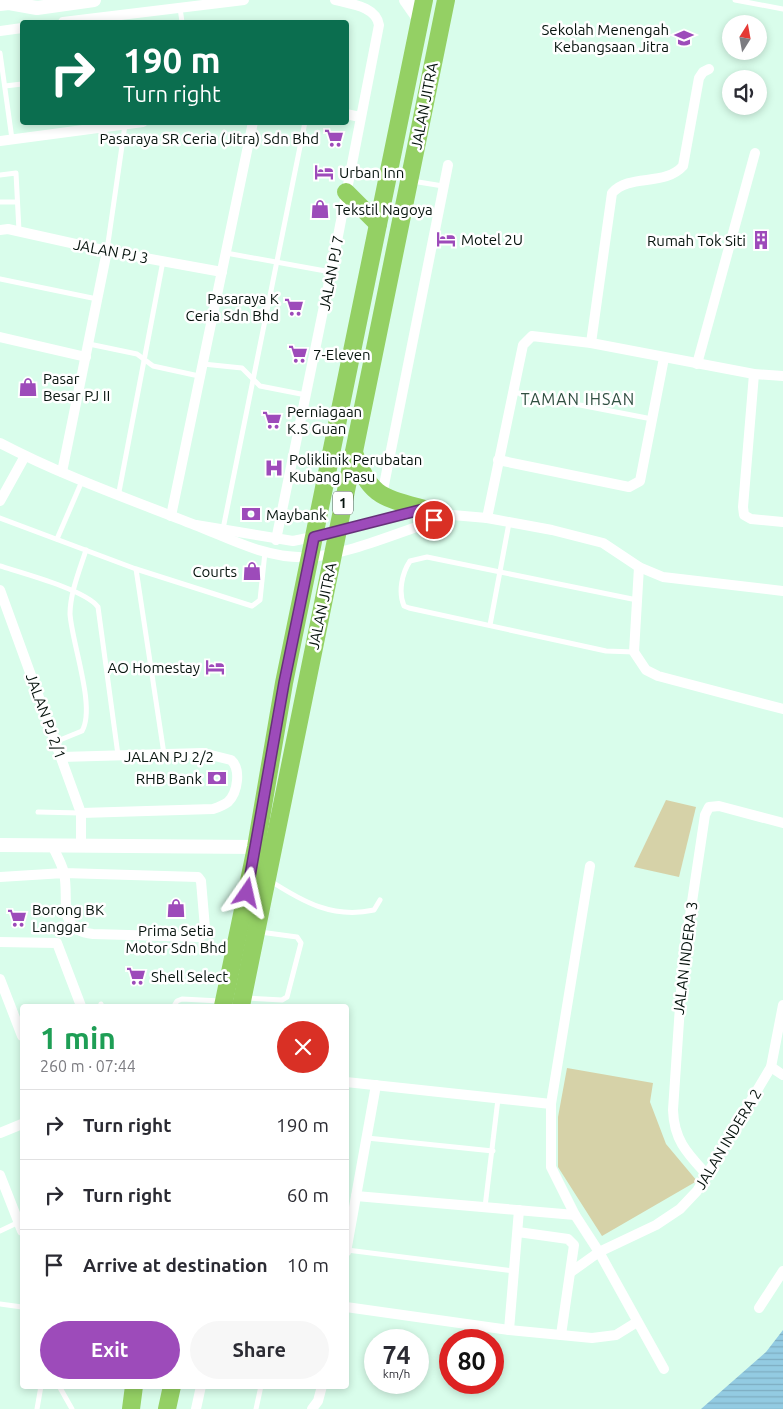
<!DOCTYPE html>
<meta charset="utf-8">
<style>
body{margin:0;font-family:Ubuntu,sans-serif;background:#f7f7f7;color:#2b2b33;height:100vh;display:flex;flex-direction:column;font-size:19px;white-space:nowrap}
*{box-sizing:border-box;margin:0}
p{font-size:16px;color:#7c7c81}
.icon{flex:none;width:28px;height:28px;fill:none;stroke:currentColor;stroke-width:2;stroke-linecap:round;stroke-linejoin:round}
.map{position:relative;flex:1;overflow:hidden}
.drawer{position:absolute;left:20px;top:1004px;width:329px;height:385px;display:flex;flex-direction:column;background:#fff;border-radius:5px;box-shadow:0 2px 8px #0003}
.drawer>*{flex:none}
.banner{position:absolute;left:20px;top:20px;width:329px;height:105px;border-radius:5px;box-shadow:0 2px 8px #0003;background:#0b6e4f;color:#fff;overflow:hidden}
.needle{width:32px;rotate:11deg}
.controls{position:absolute;left:722px;top:15px;display:grid;gap:10px}
.controls a{display:grid;place-items:center;width:45px;height:45px;border-radius:50%;background:#fff;box-shadow:0 2px 8px #0003;font-size:25px}
.speed{position:absolute;left:364px;top:1329px;display:flex;gap:10px;font-size:25px;font-weight:700;text-align:center}
.speed>*{display:grid;place-content:center;width:65px;height:65px;border-radius:50%;background:#fff;box-shadow:0 2px 8px #0003;line-height:1}
.speed small{font-size:12px;font-weight:400}
.speed .limit{border:8px solid #d22;background:#fff;color:#111}
.pin{position:absolute;display:grid;place-items:center;width:42px;height:42px;color:#fff;margin:-21px;border:2px solid #fff;border-radius:50%;box-shadow:0 1px 5px #0007}
.me{position:absolute;width:55px;margin:-28px;rotate:11deg;stroke-linejoin:round;filter:drop-shadow(0 0 4px #0008)}
.turn{display:flex;align-items:center;gap:18px;height:105px;padding:0 20px;font-size:22px}
.turn .icon{width:65px;height:65px;stroke-width:2.5}
.turn b{display:block;font-size:35px;line-height:42px}
.round{display:grid;place-items:center;flex:none;width:52px;height:52px;border-radius:26px;background:#f7f7f7}
.headline{display:flex;align-items:center;justify-content:space-between;height:85px;padding:0 20px}
h1{font-size:30px;font-weight:700;line-height:38px;color:#1e9e55}
.primary-button{display:flex;gap:10px;margin-top:auto;padding:10px 20px}
.primary-button a{flex:1;height:58px;border-radius:30px;background:#9d4bba;color:#fff;font-size:20px;font-weight:700;line-height:58px;text-align:center}
.primary-button a+a{background:#f7f7f7;color:#2b2b33}
ul{padding:0;list-style:none}
li{display:flex;align-items:center;gap:15px;height:70px;padding:0 20px;border-top:1px solid #e1e1e2}
li div{flex:1}
li b{display:block;font-size:19px}
li em{font-style:normal}
.map>svg:first-child{display:block}
</style>
<div class="map">
<svg width="783" height="1409" viewBox="0 0 783 1409">
<defs>
<pattern id="water-rules" width="6" height="5" patternUnits="userSpaceOnUse" patternTransform="scale(1.25)"><rect width="6" height="5" fill="#93cbe2"/><path d="M0 2.5h6" fill="none" stroke="#7dadc1"/></pattern>
</defs>
<rect width="100%" height="100%" fill="#d9fdeb"/>
<g fill="#d6d2a8">
<path d="M666 800 696 807 679 877 634 867Z"/>
<path d="M567 1068 653 1083 650 1102 666 1144 697 1181 602 1236 558 1167V1117Z"/>
</g>
<path fill="url(#water-rules)" d="M783 1330V1409H701L766 1352Z"/>
<g fill="none" stroke-linecap="round" stroke-linejoin="round">
<g stroke="#fff" stroke-width="5">
<path d="M735 0 783 9"/>
<path d="M180 8 182 22"/>
<path d="M0 53 12 139"/>
<path d="M5 86 22 84"/>
<path d="M0 175 16 173 19 231"/>
<path d="M412 181 443 186"/>
<path d="M0 202H17"/>
<path d="M107 250 125 125"/>
<path d="M226 253 331 272"/>
<path d="M0 279 97 299"/>
<path d="M89 344 137 354 153 366 199 376"/>
<path d="M203 364 242 368 260 386 306 395"/>
<path d="M513 392 652 419"/>
<path d="M118 497 163 261"/>
<path d="M0 518 136 569 252 606 260 600 265 552"/>
<path d="M223 529 305 122"/>
<path d="M57 539 82 481"/>
<path d="M0 566C22 573 86 590 98 607L118 755"/>
<path d="M136 569 164 754"/>
<path d="M490 625 509 523"/>
<path d="M634 652 606 651 409 608 404 606C398 592 402 573 410 561L427 557 637 600"/>
<path d="M55 742 82 731C96 707 72 644 70 614 70 593 80 569 86 550"/>
<path d="M38 812 80 813"/>
<path d="M269 880C303 902 333 919 374 910L380 900"/>
<path d="M245 998 282 1000 287 997 301 943 297 937 260 932"/>
<path d="M101 1004 102 1006"/>
<path d="M174 1006 177 1001 182 999 220 1001"/>
<path d="M367 1138 493 1151"/>
<path d="M485 1207 498 1099"/>
<path d="M0 1231 19 1222"/>
<path d="M347 1250 514 1271"/>
<path d="M0 1304 22 1307"/>
<path d="M59 1386 72 1409"/>
<path d="M37 1409 41 1386"/>
<path d="M256 1409 261 1386"/>
</g>
<g stroke="#fff" stroke-width="10">
<path d="M63 22 244 0"/>
<path d="M0 31 22 28"/>
<path d="M346 114 360 117"/>
<path d="M0 141 143 122"/>
<path d="M0 230 8 229 107 251 222 272"/>
<path d="M0 337 86 357"/>
<path d="M591 343 612 193C630 173 664 187 683 166L699 78 703 72 709 69"/>
<path d="M697 364 755 153"/>
<path d="M754 374 743 507 744 515 751 519 783 522"/>
<path d="M0 443C63 476 129 499 195 525 231 539 267 559 307 557 344 556 397 533 434 521L441 514"/>
<path d="M498 460 629 487 640 481 664 358"/>
<path d="M62 472 107 251"/>
<path d="M382 495 448 165"/>
<path d="M0 501 25 456"/>
<path d="M171 516 253 122"/>
<path d="M487 518 523 345 532 336 591 343 754 374 783 376"/>
<path d="M196 525 293 541 337 532 424 509 441 514 487 518 552 530 603 543 639 567 663 577 783 591"/>
<path d="M276 540 331 272 379 25C376 6 350 4 335 0"/>
<path d="M639 567 634 652 646 670 658 676 783 709"/>
<path d="M0 590 81 813V844"/>
<path d="M61 757 203 753 231 760C241 769 238 792 228 802 224 805 219 807 213 809L81 813"/>
<path d="M590 866 551 1104V1167L575 1215 599 1252 664 1369"/>
<path d="M0 877 64 873 198 877 201 881 205 928 204 934 199 937 93 934C55 930 70 900 64 873 62 864 56 854 52 845"/>
<path d="M0 942 57 943 81 1006"/>
<path d="M0 979 22 1036"/>
<path d="M771 1067 783 1075"/>
<path d="M346 1082 551 1104"/>
<path d="M0 1133 22 1124"/>
<path d="M0 1175 22 1231"/>
<path d="M708 1176C688 1154 674 1141 673 1110L683 962 705 815 709 807 719 806 783 823"/>
<path d="M356 1196 575 1215"/>
<path d="M518 1232 568 1239 574 1245 561 1335"/>
<path d="M346 1252 376 1085"/>
<path d="M571 1272 599 1252 656 1225 680 1209 697 1191 771 1067 783 1005"/>
<path d="M346 1307 509 1330 592 1338 616 1335 637 1322"/>
<path d="M759 1308 783 1271"/>
<path d="M509 1330 519 1210"/>
<path d="M196 1409 201 1386"/>
<path d="M312 1409 318 1401 322 1386"/>
</g>
<g stroke="#fff" stroke-width="14">
<path d="M406 0 420 20"/>
<path d="M0 4 9 3 37 8 94 0"/>
<path d="M0 845 256 847"/>
</g>
<g stroke="#94d064" stroke-width="18">
<path d="M346 192 378 224"/>
<path d="M354 453C370 496 381 497 424 509"/>
<path d="M223 1006 256 847 284 683 424 0"/>
<path d="M241 1006 446 0"/>
<path d="M131 1409 134 1386"/>
<path d="M167 1409 172 1386"/>
</g>
</g>
<g fill="none" stroke-linecap="round" stroke-linejoin="round">
<g stroke="#663179" stroke-width="12">
<path id="route" d="M247 893 284 683 314 537 424 509 441 514 434 520"/>
</g>
<use href="#route" stroke="#9d4bba" stroke-width="9"/>
</g>
<defs>
<g id="school-bare" transform="scale(1.5)"><path d="M0-5L7-2L0 1L-7-2ZM-4 1L0 2.5L4 1V4Q0 6-4 4Z" fill="#9d4bba" stroke="#fff" stroke-width="2.5" paint-order="stroke"/></g>
<g id="supermarket-bare" transform="scale(1.5)"><path d="M-6-5.5h2.5l.6 2H6L4.5 2H-2.5L-4.4-4H-6ZM-1.5 3.2a1.3 1.3 0 1 0 .1 0ZM3 3.2a1.3 1.3 0 1 0 .1 0Z" fill="#9d4bba" stroke="#fff" stroke-width="2.5" paint-order="stroke"/></g>
<g id="hotel-bare" transform="scale(1.5)"><path d="M-6-4.5h1.5V1H6V5H4.5V3h-9V5H-6ZM-4 0a1.8 1.8 0 1 1 3.6 0ZM.5 0V-2.5h3Q6-2.5 6 0Z" fill="#9d4bba" stroke="#fff" stroke-width="2.5" paint-order="stroke"/></g>
<g id="shop-bare" transform="scale(1.5)"><path d="M-5-2.5h2.3a2.7 3.5 0 0 1 5.4 0H5L5.5 6h-11ZM-1.5-2.5h3a1.5 2.3 0 0 0-3 0Z" fill="#9d4bba" stroke="#fff" stroke-width="2.5" paint-order="stroke"/></g>
<g id="building-bare" transform="scale(1.5)"><path d="M-4-6H4V6H1V3H-1V6H-4ZM-2.5-4.3h1.7v1.8h-1.7ZM.8-4.3h1.7v1.8H.8ZM-2.5-1h1.7V.8h-1.7ZM.8-1h1.7V.8H.8Z" fill="#9d4bba" stroke="#fff" stroke-width="2.5" paint-order="stroke"/></g>
<g id="hospital-bare" transform="scale(1.5)"><path d="M-5-5h3v3.5h4V-5h3V5h-3V1.5h-4V5h-3Z" fill="#9d4bba" stroke="#fff" stroke-width="2.5" paint-order="stroke"/></g>
<g id="bank-bare" transform="scale(1.5)"><path d="M-6-4H6V4H-6ZM0-2.3a2.3 2.3 0 1 0 0 4.6a2.3 2.3 0 1 0 0-4.6Z" fill="#9d4bba" stroke="#fff" stroke-width="2.5" paint-order="stroke"/></g>
</defs>
<g fill-rule="evenodd">
<use href="#school-bare" x="684" y="38"/>
<use href="#supermarket-bare" x="334" y="138"/>
<use href="#hotel-bare" x="324" y="172"/>
<use href="#shop-bare" x="320" y="209"/>
<use href="#hotel-bare" x="446" y="239"/>
<use href="#building-bare" x="761" y="240"/>
<use href="#supermarket-bare" x="294" y="307"/>
<use href="#supermarket-bare" x="298" y="354"/>
<use href="#shop-bare" x="28" y="387"/>
<use href="#supermarket-bare" x="272" y="420"/>
<use href="#hospital-bare" x="274" y="468"/>
<use href="#bank-bare" x="251" y="514"/>
<use href="#shop-bare" x="252" y="571"/>
<use href="#hotel-bare" x="215" y="667"/>
<use href="#bank-bare" x="217" y="778"/>
<use href="#shop-bare" x="176" y="908"/>
<use href="#supermarket-bare" x="17" y="918"/>
<use href="#supermarket-bare" x="136" y="976"/>
</g>
<g text-anchor="middle" dominant-baseline="central" stroke-width="5" stroke-linejoin="round" paint-order="stroke">
<rect fill="#fff" stroke="#515a56" stroke-width="1" x="333" y="491.5" width="20" height="23" rx="4"/>
<g font-size="14" font-weight="bold" fill="#06130d">
<text x="343" y="503">1</text>
</g>
<g font-size="15" fill="#06130d" stroke="#fff" text-anchor="start">
<text x="669" y="29" text-anchor="end">Sekolah Menengah<tspan x="669" dy="17">Kebangsaan Jitra</tspan></text>
<text x="319" y="138" text-anchor="end">Pasaraya SR Ceria (Jitra) Sdn Bhd</text>
<text x="339" y="172">Urban Inn</text>
<text x="335" y="209">Tekstil Nagoya</text>
<text x="461" y="239">Motel 2U</text>
<text x="746" y="240" text-anchor="end">Rumah Tok Siti</text>
<text x="279" y="298" text-anchor="end">Pasaraya K<tspan x="279" dy="17">Ceria Sdn Bhd</tspan></text>
<text x="313" y="354">7-Eleven</text>
<text x="43" y="378">Pasar<tspan x="43" dy="17">Besar PJ II</tspan></text>
<text x="287" y="411">Perniagaan<tspan x="287" dy="17">K.S Guan</tspan></text>
<text x="289" y="459">Poliklinik Perubatan<tspan x="289" dy="17">Kubang Pasu</tspan></text>
<text x="266" y="514">Maybank</text>
<text x="237" y="571" text-anchor="end">Courts</text>
<text x="200" y="667" text-anchor="end">AO Homestay</text>
<text x="202" y="778" text-anchor="end">RHB Bank</text>
<text x="32" y="909">Borong BK<tspan x="32" dy="17">Langgar</tspan></text>
<text x="176" y="930" text-anchor="middle">Prima Setia<tspan x="176" dy="17">Motor Sdn Bhd</tspan></text>
<text x="151" y="976">Shell Select</text>
</g>
<g font-size="15" fill="#06130d" stroke="#fff">
<text transform="translate(424 106) rotate(-79)">JALAN JITRA</text>
<text transform="translate(111 251) rotate(11)">JALAN PJ 3</text>
<text transform="translate(331 273) rotate(-79)">JALAN PJ 7</text>
<text transform="translate(322 606) rotate(-78)">JALAN JITRA</text>
<text transform="translate(46 716) rotate(70)">JALAN PJ 2/1</text>
<text x="169" y="756">JALAN PJ 2/2</text>
<text transform="translate(685 958) rotate(-83)">JALAN INDERA 3</text>
<text transform="translate(728 1139) rotate(-59)">JALAN INDERA 2</text>
</g>
<g font-size="16" letter-spacing="1" fill="#315042" stroke="#fff">
<text x="578" y="399">TAMAN IHSAN</text>
</g>
</g>
</svg>
<div class="controls">
<a><svg class="needle" viewBox="-14 -14 28 28"><path d="M0-13l5 13h-10z" fill="#e53935"/><path d="M0 13l5-13h-10z" fill="#7c7c81"/></svg></a>
<a><svg class="icon" aria-label="sound" viewBox="0 0 24 24"><path d="M4 9h4l5-4v14l-5-4H4zM17 9q2 3 0 6"/></svg></a>
</div>
<div class="speed"><div>74<small>km/h</small></div><div class="limit">80</div></div>
<div class="pin" style="left:434px;top:520px;background:#d93025"><svg class="icon" aria-label="arrive" viewBox="0 0 24 24"><path d="M6 21V4h12l-3 4 3 4H6"/></svg></div>
<svg class="me" style="left:247px;top:893px" viewBox="-20 -20 40 40"><path d="M0-17L14 15 0 8-14 15z" fill="#9d4bba" stroke="#fff" stroke-width="4"/></svg>
<div class="banner">
<div class="turn"><svg class="icon" aria-label="right" viewBox="0 0 24 24"><path d="M7 20v-9h11M14 6l5 5-5 5"/></svg><div><b>190 m</b>Turn right</div></div>
</div>
<section class="drawer">
<div class="headline"><div><h1>1 min</h1><p>260 m · 07:44</p></div><a class="round" style="background:#d93025;color:#fff"><svg class="icon" aria-label="close" viewBox="0 0 24 24"><path d="M6 6l12 12M18 6L6 18"/></svg></a></div>
<ul>
<li><svg class="icon" aria-label="right" viewBox="0 0 24 24"><path d="M7 20v-9h11M14 6l5 5-5 5"/></svg><div><b>Turn right</b></div><em>190 m</em></li>
<li><svg class="icon" aria-label="right" viewBox="0 0 24 24"><path d="M7 20v-9h11M14 6l5 5-5 5"/></svg><div><b>Turn right</b></div><em>60 m</em></li>
<li><svg class="icon" aria-label="arrive" viewBox="0 0 24 24"><path d="M6 21V4h12l-3 4 3 4H6"/></svg><div><b>Arrive at destination</b></div><em>10 m</em></li>
</ul>
<div class="primary-button"><a>Exit</a><a>Share</a></div>
</section>
</div>
